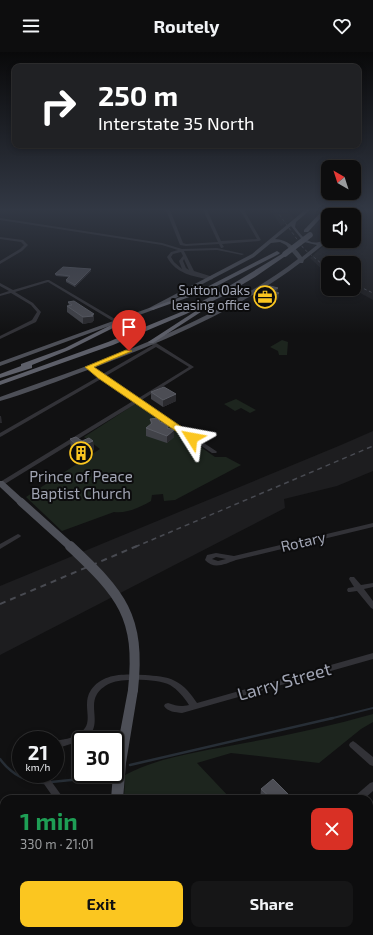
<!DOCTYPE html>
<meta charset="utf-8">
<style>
body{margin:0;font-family:"Exo 2",sans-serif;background:#161617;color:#f1f3f6;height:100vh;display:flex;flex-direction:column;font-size:15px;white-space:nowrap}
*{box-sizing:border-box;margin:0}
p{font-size:13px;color:#9a9c9e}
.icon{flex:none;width:22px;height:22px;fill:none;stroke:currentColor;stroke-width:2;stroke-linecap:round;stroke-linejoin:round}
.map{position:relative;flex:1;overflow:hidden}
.panel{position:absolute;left:0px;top:743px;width:373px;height:140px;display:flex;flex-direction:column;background:#0d0d0e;border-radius:12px 12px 0 0;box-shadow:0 2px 6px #0003,0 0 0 1px #2d2d2e}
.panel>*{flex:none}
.banner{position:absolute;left:12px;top:12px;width:349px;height:84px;border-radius:8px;box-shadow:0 2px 6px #0003,0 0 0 1px #2d2d2e;background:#202124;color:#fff;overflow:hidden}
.needle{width:26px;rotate:321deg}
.controls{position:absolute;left:321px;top:108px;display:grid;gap:8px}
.controls a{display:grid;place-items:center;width:40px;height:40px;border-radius:8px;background:#0d0d0e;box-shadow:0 2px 6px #0003,0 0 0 1px #2d2d2e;font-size:20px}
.speed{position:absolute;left:12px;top:679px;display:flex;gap:8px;font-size:20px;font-weight:700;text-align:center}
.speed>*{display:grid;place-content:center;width:52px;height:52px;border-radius:50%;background:#0d0d0e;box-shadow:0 2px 6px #0003,0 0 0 1px #2d2d2e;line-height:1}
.speed small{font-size:10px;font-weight:400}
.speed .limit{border:2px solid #111;border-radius:6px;background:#fff;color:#111}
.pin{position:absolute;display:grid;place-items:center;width:34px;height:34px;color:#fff;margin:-41px -17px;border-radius:50% 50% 50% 0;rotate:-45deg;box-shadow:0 0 4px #0007}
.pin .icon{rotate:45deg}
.me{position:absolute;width:44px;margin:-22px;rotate:304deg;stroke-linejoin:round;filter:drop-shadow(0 0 3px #0008)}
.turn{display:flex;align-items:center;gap:14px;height:84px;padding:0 20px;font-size:18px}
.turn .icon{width:52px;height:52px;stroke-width:2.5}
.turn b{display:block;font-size:28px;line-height:34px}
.round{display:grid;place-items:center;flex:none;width:42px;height:42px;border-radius:8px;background:#161617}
.summary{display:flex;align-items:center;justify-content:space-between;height:68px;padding:0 20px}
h1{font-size:24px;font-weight:700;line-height:30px;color:#1e9e55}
.action{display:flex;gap:8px;margin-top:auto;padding:8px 20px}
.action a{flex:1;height:46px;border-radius:8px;background:#fbc620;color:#111;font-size:16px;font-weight:700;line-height:46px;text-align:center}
.action a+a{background:#161617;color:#f1f3f6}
header{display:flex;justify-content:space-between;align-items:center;height:52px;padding:0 20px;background:#0d0d0e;font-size:18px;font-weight:700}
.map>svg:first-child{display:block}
</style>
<header><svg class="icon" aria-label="menu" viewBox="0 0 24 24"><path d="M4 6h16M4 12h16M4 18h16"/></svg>Routely<svg class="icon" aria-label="heart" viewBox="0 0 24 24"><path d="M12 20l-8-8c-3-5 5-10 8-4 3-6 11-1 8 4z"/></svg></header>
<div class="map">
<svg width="373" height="883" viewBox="0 0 373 883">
<rect width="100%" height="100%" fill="#111112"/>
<g fill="#1d1d1f">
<path d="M270 158H287L294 167 281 174Z"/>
<path d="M361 158H373V248L353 237 354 211H328V223L310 206 329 189H354V166Z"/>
<path d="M373 379V419L337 434 284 447 285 456 0 603V534L341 393Z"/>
</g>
<g fill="#1d251e">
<path d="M282 288 288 290 287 303H279L278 299 270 295Z"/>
<path d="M236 347 256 358 250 361 241 356 235 359 224 352Z"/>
<path d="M135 352 140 353 215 405H226L241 413 175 448 164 449 163 442 152 443 151 449C141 455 126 462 114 460L62 479 26 445 100 397 84 385Z"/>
<path d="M373 662V670L361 677 319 711 231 701 197 711 231 747H124L125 723C161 704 205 699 245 691 288 683 331 674 373 662Z"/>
</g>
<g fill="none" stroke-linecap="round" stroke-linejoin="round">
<path stroke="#272e36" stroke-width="2" d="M329 667 373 656"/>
<g stroke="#272e36" stroke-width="2.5">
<path d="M0 707C11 722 26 730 44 731"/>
<path d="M130 713 333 666"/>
<path d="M51 730 81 727 98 722"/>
</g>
<g fill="#323237" fill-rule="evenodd">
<path d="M166 158H170L183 191 186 192 218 190 203 158H207L221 189 257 187 240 158H244L261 188 259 189 222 192 224 195 222 196H221L219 192 186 194 180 193Z"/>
<path d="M0 166 162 191 182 197 217 196 244 202 242 203 217 198 184 199 194 219 213 225V227L210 228C193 224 176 222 167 205L171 200 178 198 162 193 0 168ZM181 200 183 204 179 209 182 217 174 210 171 205 173 202ZM184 207 189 218 186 216 183 209Z"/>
<path d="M0 185 23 188 28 193 22 199 0 212V209L20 197 24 193 21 190 0 187Z"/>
<path d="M47 228H49L120 270 116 271 48 230 15 240 33 251 41 260 36 270 0 287V284L32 268 37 260 31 253 11 241 0 244V242L9 239 0 234V231L13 238Z"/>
<path d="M149 289H153L194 315 140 349 216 399 217 400 216 401H212L137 351 0 435V430L133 349 101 327 2 384 0 385V381L98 325 87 316V314H91L101 323 153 293 149 291ZM156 295 189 315 137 347 104 325Z"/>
<path d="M373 471V475L236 508C225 512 214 518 205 508L207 503 216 501 234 504ZM216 505 226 507 218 509 212 507Z"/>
<path d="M18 482 20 483 21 484 20 485 0 497V492Z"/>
<path d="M350 525H354L361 533 373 531V535L364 537 373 549V557L371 556 357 539 350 540H348L347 538 348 536 354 535 349 527Z"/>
<path d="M373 601V607L182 661C175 660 168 660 164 654L165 652 168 651C177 654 180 655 189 653 184 645 178 638 170 633 159 627 123 626 111 631 106 633 100 637 97 642 89 655 101 671 89 684 86 686 85 688 81 688L80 689 55 697V689C65 687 79 686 85 676 92 666 82 651 91 638 103 620 127 622 145 623 155 624 166 624 175 629 185 634 191 642 197 651Z"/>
<path d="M353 689 356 691 373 705V714L370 713 350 695 349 693 350 691Z"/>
<path d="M37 722H46L64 747H43L44 744 51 742Z"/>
<path d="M373 730V739L364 747H354L355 744 370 731Z"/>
<path d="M4 756V764L0 765V757Z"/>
<path d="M4 841V851L0 853V843Z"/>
<path d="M192 879H205L203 883H190Z"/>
</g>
<g fill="#4d4f57" fill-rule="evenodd">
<path d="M305 158H310L296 170 295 175C301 183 308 193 319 190 322 190 325 187 328 186V189L304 208 303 211H300C235 261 150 295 74 323 50 332 25 342 0 349V345C101 309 213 272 298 207L286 193 280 190 271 191 254 205 153 258 0 314V310L149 256 252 202ZM291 174 304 190 317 193 302 205C295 195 288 188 275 187Z"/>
<path d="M354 158H359L354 164 350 163Z"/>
<path d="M0 429H3L24 448 25 450 24 452H18L0 435Z"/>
<path d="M133 634 137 635 138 638 126 711 123 747H111L113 722H115V707L128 638 129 635Z"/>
<path d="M159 879H174L176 883H161Z"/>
</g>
<g fill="#5d5f69" fill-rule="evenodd">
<path d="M323 158H328L308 180H304V178Z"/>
<path d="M332 158H337L334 163H328Z"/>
<path d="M277 199 280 201 279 202 209 238 153 258 148 257 205 236Z"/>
<path d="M285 200 287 201V203L255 225 221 245 186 262 113 293 0 333V329L108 290 181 260 216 242Z"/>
<path d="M202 255 207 256 153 291H149L148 290Z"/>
<path d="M127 265 130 267 129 268 69 298 32 313V316L0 326V322L21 314V312L65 296Z"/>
</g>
<g stroke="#484a51" stroke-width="1" stroke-dasharray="3 2.5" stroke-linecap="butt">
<path d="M276 158 304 197 328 217"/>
<path d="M354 232 373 241"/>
</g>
<path stroke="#484a51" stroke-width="1.5" stroke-dasharray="5 4" stroke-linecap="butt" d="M135 495 373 394"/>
<path stroke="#484a51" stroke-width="2" stroke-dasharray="6 5" stroke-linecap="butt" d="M0 552 137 494"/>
<path stroke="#4d4f57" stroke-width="8" d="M21 450 71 495"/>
<path stroke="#4d4f57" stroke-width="10" d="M70 494C121 542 141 564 133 638"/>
<path stroke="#5d5f69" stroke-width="5.5" d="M285 202 310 183"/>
</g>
<g fill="#414248">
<path d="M91 219 75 235 66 230V228L68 225 56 224 55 222Z"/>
<path d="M258 240 279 241 278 247 272 251 258 246Z"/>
<path d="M68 250 94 268 93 269V270L83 272 67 260V254H69Z"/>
<path d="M151 340 176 342V349L163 355 151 347Z"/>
<path d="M150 367 169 376 174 378V385L167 391 146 384V376L151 373Z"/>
<path d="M70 387 82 389H93L94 398 80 404 71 397Z"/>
<path d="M261 737 293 747H260Z"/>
</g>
<g fill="#2a2a2e">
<path d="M91 217V219L75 235V233Z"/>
<path d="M278 236 277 242 279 241 278 247 272 251V239Z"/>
<path d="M94 262V268L93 269V270L83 272V265Z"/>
<path d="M176 342V349L163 355V348Z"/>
<path d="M0 364H1L2 371H0Z"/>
<path d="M174 378V385L167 391V384Z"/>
<path d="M93 389 94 398 80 404 79 395Z"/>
</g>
<g fill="#4c4d54" stroke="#595b63">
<path d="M63 215 91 217 75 233 66 228 70 224 55 222Z"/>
<path d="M270 234 278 236 272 239 279 241 272 245 258 240Z"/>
<path d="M74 249 94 262 91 263 93 264 83 265 67 254 72 253 68 250Z"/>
<path d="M164 335 176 342 163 348 151 340Z"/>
<path d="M158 366 160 370 169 373 167 376 174 378 167 384 146 376 152 371 150 367Z"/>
<path d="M76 385 82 389 89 386 93 389 79 395 70 387Z"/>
<path d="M273 727 293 747H272L261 737Z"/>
</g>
<linearGradient id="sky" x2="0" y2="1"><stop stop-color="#09090a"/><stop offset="0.56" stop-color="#323844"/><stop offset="1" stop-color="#323844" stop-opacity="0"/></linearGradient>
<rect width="373" height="282" fill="url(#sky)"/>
<path fill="#fbc620" stroke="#a38115" d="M126 298 132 299 94 315 195 384V388H189L98 326 85 315Z"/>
<defs>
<g id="office-ring" transform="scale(1.15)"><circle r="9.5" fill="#0c0c0d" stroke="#fbc620" stroke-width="1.5"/><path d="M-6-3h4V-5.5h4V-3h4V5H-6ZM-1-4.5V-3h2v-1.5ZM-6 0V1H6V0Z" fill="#fbc620"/></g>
<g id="building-ring" transform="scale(1.15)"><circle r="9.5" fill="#0c0c0d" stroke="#fbc620" stroke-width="1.5"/><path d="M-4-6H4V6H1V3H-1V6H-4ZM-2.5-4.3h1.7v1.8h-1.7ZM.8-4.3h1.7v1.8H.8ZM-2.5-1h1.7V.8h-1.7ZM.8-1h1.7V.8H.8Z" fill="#fbc620"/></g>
</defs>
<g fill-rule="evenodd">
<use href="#office-ring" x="265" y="245"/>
<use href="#building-ring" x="81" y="401"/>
</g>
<g text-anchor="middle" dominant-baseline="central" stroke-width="4" stroke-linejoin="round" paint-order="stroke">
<g font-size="13" fill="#a1a5b4" stroke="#0c0c0d" text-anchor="end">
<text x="250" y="238">Sutton Oaks<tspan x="250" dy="15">leasing office</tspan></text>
</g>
<g font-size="15" fill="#a1a5b4" stroke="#0c0c0d">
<text x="81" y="424">Prince of Peace<tspan x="81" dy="17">Baptist Church</tspan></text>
</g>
<g font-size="15" fill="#a1a5b4" stroke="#0c0c0d">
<text transform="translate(303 489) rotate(-13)">Rotary</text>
</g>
<g font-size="18" fill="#a1a5b4" stroke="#0c0c0d">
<text transform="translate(284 629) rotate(-16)">Larry Street</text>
</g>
</g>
</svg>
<div class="controls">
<a><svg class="needle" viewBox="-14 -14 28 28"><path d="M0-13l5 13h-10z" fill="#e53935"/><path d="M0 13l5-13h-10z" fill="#9a9c9e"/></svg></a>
<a><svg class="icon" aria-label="sound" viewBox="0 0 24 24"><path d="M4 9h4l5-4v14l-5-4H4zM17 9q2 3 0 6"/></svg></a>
<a><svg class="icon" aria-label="search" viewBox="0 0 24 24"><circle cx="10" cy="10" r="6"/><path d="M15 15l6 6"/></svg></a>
</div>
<div class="speed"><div>21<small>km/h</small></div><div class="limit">30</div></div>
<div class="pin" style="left:129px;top:299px;background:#d93025"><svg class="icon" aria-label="arrive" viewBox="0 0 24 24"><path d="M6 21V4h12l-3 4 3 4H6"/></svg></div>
<svg class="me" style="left:192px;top:386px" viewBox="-20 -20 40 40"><path d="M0-17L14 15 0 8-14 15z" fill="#fbc620" stroke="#fff" stroke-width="4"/></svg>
<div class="banner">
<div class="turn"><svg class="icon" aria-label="right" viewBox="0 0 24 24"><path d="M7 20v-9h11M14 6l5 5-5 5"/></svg><div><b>250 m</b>Interstate 35 North</div></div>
</div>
<section class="panel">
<div class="summary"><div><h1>1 min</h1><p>330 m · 21:01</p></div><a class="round" style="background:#d93025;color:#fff"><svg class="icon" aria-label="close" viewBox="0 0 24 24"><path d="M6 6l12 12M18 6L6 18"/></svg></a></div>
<div class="action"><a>Exit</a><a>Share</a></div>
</section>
</div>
